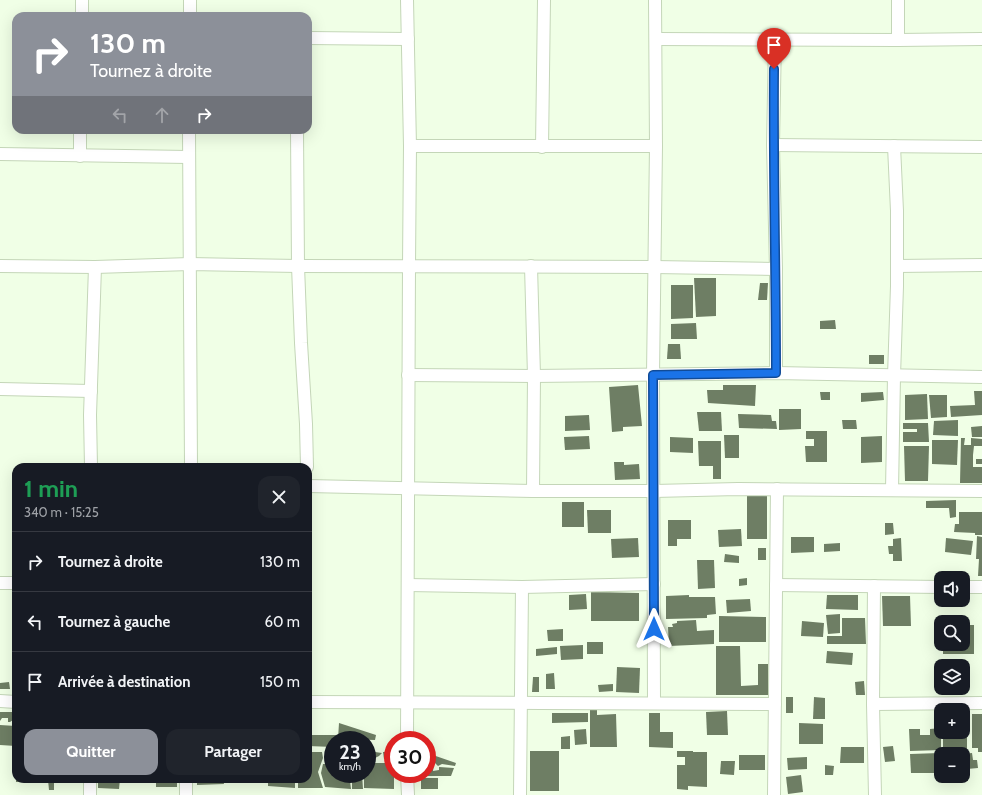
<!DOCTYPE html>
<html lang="fr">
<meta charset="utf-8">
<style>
body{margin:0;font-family:Cabin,sans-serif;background:#20242c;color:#f1f3f6;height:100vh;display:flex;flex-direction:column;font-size:15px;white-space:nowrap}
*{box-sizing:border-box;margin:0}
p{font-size:13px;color:#9ea1a6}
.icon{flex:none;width:22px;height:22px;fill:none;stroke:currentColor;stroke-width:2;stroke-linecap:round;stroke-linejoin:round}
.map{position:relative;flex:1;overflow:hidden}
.sheet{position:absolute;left:12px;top:463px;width:300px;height:320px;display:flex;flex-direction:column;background:#171b24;border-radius:12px;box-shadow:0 4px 16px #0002}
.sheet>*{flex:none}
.guide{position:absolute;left:12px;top:12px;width:300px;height:122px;border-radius:12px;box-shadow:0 4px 16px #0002;background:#8c9099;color:#fff;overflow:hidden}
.buttons{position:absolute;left:934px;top:571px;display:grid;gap:8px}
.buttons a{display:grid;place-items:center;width:36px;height:36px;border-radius:8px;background:#171b24;box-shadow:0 4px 16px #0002;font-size:20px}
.speed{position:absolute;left:324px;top:731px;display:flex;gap:8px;font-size:20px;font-weight:700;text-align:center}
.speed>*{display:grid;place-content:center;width:52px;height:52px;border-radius:50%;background:#171b24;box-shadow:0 4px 16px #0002;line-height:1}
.speed small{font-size:10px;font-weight:400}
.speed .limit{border:6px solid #d22;background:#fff;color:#111}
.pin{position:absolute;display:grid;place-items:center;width:34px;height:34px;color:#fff;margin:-41px -17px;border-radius:50% 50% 50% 0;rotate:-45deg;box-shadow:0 0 4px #0007}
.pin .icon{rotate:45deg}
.me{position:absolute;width:44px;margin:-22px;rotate:0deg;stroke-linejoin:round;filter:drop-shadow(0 0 3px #0008)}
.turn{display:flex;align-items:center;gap:14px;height:84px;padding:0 12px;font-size:18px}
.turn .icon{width:52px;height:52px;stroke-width:2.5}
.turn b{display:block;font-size:28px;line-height:34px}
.lanes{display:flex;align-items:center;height:38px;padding:0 12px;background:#0003;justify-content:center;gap:20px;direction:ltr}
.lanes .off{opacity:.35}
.round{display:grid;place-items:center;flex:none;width:42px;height:42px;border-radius:12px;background:#20242c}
.head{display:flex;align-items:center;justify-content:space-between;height:68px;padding:0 12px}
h1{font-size:24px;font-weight:700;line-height:30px;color:#1e9e55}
.action{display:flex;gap:8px;margin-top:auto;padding:8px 12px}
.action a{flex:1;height:46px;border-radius:12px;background:#8c9099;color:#fff;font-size:16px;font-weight:700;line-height:46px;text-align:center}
.action a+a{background:#20242c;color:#f1f3f6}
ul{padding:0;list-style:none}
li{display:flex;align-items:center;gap:12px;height:60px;padding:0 12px;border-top:1px solid #363941}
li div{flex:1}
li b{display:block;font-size:15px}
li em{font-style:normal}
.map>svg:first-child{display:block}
</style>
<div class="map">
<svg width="982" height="795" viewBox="0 0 982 795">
<rect width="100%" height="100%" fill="#f0ffe6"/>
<g fill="#6e7e64">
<path d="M694 278H716V316L696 317Z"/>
<path d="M760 283H768L767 300H758Z"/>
<path d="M671 285H693V318L671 319Z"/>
<path d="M835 320 836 329H820V321Z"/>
<path d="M696 323 697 339H671V324Z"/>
<path d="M668 344H680L681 359H667Z"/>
<rect x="869" y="355" width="15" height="9"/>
<path d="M638 385 642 426 623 427V431L612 432 609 387Z"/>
<path d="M723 385H756L755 406 708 403 707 390H723Z"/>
<path d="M974 391H982V415L951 417 950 406 975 405Z"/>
<path d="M820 392H830V400H821Z"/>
<path d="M883 392 884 400 861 402V393Z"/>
<path d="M927 394 928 419 905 420V395Z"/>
<path d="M929 395H947V417L931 418Z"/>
<path d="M779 409H801V429L779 430Z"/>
<path d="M697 412H721L722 431H699Z"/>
<path d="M738 414 771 415 772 421H776L777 429 739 428Z"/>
<path d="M589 415 590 430 565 431V416Z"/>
<path d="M842 420H856L857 429H843Z"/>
<path d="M958 420V436L933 435 934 421Z"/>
<path d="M903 423H928L929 442H903V432H917V429H903Z"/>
<path d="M982 426V437H972L971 427Z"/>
<path d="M806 431H827V462H806L805 446H814V439H806Z"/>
<path d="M724 435H739V458H725Z"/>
<path d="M589 436 590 449 565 450 564 437Z"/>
<path d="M882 436V462L861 463V437Z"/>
<path d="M670 437 693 438V453L670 452Z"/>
<path d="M961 438H965L964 445H971V438L982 439V446H974L973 455V467H982V483H960Z"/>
<path d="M932 440H958L957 465 932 464Z"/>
<path d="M698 441H721V479H713V466H699Z"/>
<path d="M904 446H929L928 481H905Z"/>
<rect x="976" y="459" width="6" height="5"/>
<path d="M614 462H624V465L639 464 640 479 615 480Z"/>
<rect x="747" y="496" width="20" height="43"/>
<path d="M956 500V517L950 518 949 508H926V501Z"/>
<rect x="562" y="502" width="22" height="25"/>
<path d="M587 510H611V533H588Z"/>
<path d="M959 512H982V535H975V533L954 532 955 524H959Z"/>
<path d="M668 520H691V539H677V546H668Z"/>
<path d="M885 523H893L894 534 885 535Z"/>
<path d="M741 529 742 546 719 547 718 530Z"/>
<path d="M977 536 982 537V576H978L979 559H976Z"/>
<path d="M791 537H814V552L791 553Z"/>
<path d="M638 538 639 557 612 558 611 539Z"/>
<path d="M901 538 902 561H893V554H889L888 546H893V539Z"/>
<path d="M946 538 973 541 971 555 945 552Z"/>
<path d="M840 543V551L824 552V544Z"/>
<rect x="758" y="548" width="8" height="12"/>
<path d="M725 554 739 556V563L724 562Z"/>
<path d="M697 560H714L715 588 698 589Z"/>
<path d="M747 578V585L739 586V579Z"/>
<path d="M591 592 639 593V621H591Z"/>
<path d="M586 594 587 609 569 610V595Z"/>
<path d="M689 595V597H715L716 614 707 615V618L666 619V596Z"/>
<path d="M827 595H858V610L826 609Z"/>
<path d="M882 596H910L911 626H883Z"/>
<path d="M750 599 751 611 727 613 726 600Z"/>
<path d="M840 614V633L828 634 826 615Z"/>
<path d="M719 616 766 617V642H719Z"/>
<path d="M842 618H865L866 644H827V636H842Z"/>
<path d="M696 620 697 631 714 630V644L669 646 668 627H673L672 624 677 623V621Z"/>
<path d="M802 621 824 623 823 637 801 636Z"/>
<path d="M963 625H974V654H943V644H963Z"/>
<path d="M563 629V641H548L547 630Z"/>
<rect x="587" y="642" width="16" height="12"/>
<path d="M583 645V659L561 660 560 646Z"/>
<path d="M716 646H740L741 686 758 685V664H768V695H716Z"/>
<path d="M557 647V654L536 656V649Z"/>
<path d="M827 651 853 653 852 665 826 663Z"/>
<path d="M617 667 640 668 639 693 616 692Z"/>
<path d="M554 673 555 689H546V674Z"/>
<path d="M533 677H539V692H532Z"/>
<path d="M864 681 865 695H856L855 682Z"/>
<path d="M9 682 10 689H0V683Z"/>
<path d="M613 684V691L599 692 598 685Z"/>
<rect x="786" y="697" width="7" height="16"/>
<path d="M814 697 825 698V719H813Z"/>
<path d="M597 709V715L616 714 617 747H590V710Z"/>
<path d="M727 711 728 735H707L706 712Z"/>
<path d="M0 712H13V720L10 722H8V718H2L0 721Z"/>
<path d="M552 713H588V722L552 723Z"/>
<path d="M649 713H660V732H673V748L649 747Z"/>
<path d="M972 714H982V752H978V748H972Z"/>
<path d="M308 715 311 716V735H336V740H333V747L308 746Z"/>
<path d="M339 723 376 735 375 740 338 739Z"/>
<path d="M799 723 823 724V744H799Z"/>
<path d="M0 725 16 726V746L0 745Z"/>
<path d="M941 728V750L910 751 909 729H920V735H930V729Z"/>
<path d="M586 729 587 744 575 745 574 730Z"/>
<path d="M963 730H967V750L943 751V732H963Z"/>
<path d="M570 736V749H561V737Z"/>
<path d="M893 746 895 761 885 762 883 747Z"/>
<path d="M841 747H864V763H840Z"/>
<path d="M374 751V758H367V752Z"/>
<rect x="530" y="751" width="29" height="40"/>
<path d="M677 751H693V752H707V787L688 786V790L677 789V765H685V757H677Z"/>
<path d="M308 752H322L323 758 318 772 323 788H298V779H308Z"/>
<path d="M333 752V760L325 759V753Z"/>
<path d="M375 752 382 753 379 756 375 758Z"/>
<path d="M383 752H393V759H384Z"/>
<path d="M427 753 456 763 455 766 442 764 438 766 435 763 427 761Z"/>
<path d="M940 753V773H911L910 754Z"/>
<path d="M972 753 973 760H977L978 768 967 769 968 781 947 782V776H963V754Z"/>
<rect x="739" y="755" width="26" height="15"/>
<path d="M807 757V769L788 770 787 758Z"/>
<path d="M721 761H735L734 775 720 774Z"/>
<path d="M427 762H428L434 764 433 771 439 770V767L454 768 451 776H425V774H427Z"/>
<path d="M367 763H393V774H394V789L364 788V774H367Z"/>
<path d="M323 764H333V774H344L342 778 350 781 351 789 325 787 321 773Z"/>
<path d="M825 765 834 766 833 775H825Z"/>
<path d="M346 774H362L363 789H352V776H346Z"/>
<path d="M801 775 803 792 788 794 786 777Z"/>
<rect x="421" y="778" width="17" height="11"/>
<rect x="16" y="779" width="10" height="3"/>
<path d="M98 779H120L119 789 98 788Z"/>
<rect x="156" y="779" width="21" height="8"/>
<path d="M197 779H223L224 784 197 785Z"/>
<path d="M268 779H295V788L268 786Z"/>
<path d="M48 780H54V790H49Z"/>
</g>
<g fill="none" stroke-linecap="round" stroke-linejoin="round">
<g stroke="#c4d6b8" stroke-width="14">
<g id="street">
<path d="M898 0V40"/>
<path d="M82 16V0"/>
<path d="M190 16V0"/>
<path d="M308 38 408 39"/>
<path d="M656 39 898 40 982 39"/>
<path d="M775 39 773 145 776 269V373"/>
<path d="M189 130 191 467"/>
<path d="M297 130 298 266 301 343 306 424 307 467"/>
<path d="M773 145 982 147"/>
<path d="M410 146H656"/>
<path d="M542 147 544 0"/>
<path d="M0 154 188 157"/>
<path d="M80 156V130"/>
<path d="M0 266 95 267 190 264 298 266 654 267 776 269"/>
<path d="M531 266 534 376 533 491"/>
<path d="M897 266 982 265"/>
<path d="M408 375 534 376 776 373 982 377"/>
<path d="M0 389 91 391"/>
<path d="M91 467 90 415 95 267"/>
<path d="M308 486 533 491H654L738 489 982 491"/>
<path d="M892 490 894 376 897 286V211L894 146"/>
<path d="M0 583H16"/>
<path d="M408 585 522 587 654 584"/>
<path d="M776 585 941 587"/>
<path d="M874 586 873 704 875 795"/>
<path d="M963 587H982"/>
<path d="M0 701 16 702"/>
<path d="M308 702C464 704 619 702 775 704"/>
<path d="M654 703 653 375 656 146 655 0"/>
<path d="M873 704 982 703"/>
<path d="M407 740 409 266 410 146 407 0"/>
<path d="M407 774 408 795"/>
<path d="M90 779V795"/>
<path d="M186 795V779"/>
<path d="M520 795 522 587"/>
<path d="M774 795 777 489"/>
</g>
</g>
<use href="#street" stroke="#fff" stroke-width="12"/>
</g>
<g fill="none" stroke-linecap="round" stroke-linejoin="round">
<g stroke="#114b97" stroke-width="10">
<path id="route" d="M654 629 653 375 776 373C776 272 773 171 774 69"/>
</g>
<use href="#route" stroke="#1a73e8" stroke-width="7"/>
</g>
</svg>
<div class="buttons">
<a><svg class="icon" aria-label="sound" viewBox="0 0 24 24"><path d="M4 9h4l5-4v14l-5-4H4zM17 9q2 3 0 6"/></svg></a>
<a><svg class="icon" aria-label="search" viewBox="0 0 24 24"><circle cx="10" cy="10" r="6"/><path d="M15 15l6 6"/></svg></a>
<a><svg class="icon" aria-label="layers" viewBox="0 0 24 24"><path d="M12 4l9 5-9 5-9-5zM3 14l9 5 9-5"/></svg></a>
<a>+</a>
<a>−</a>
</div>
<div class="speed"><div>23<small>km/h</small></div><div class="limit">30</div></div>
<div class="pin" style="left:774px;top:69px;background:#d93025"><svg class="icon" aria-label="arrive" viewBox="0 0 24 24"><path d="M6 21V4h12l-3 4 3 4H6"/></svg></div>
<svg class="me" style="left:654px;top:629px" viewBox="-20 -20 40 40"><path d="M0-17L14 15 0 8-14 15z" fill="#1a73e8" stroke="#fff" stroke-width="4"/></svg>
<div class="guide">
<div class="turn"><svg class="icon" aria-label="right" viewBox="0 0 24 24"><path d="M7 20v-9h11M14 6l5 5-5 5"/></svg><div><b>130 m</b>Tournez à droite</div></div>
<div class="lanes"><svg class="icon off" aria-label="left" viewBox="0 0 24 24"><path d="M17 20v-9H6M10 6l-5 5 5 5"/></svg><svg class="icon off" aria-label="ahead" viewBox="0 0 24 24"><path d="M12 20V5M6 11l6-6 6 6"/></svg><svg class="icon" aria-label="right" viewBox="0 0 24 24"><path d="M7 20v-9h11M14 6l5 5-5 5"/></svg></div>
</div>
<section class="sheet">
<div class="head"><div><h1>1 min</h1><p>340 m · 15:25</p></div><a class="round"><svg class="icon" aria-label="close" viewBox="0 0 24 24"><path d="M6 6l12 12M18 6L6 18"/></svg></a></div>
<ul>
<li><svg class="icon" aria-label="right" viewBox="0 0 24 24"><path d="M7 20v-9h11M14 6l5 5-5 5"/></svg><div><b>Tournez à droite</b></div><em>130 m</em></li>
<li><svg class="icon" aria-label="left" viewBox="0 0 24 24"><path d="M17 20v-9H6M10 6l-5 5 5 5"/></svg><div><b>Tournez à gauche</b></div><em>60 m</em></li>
<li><svg class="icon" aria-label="arrive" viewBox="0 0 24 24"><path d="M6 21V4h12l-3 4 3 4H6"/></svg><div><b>Arrivée à destination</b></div><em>150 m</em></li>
</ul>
<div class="action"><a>Quitter</a><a>Partager</a></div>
</section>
</div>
